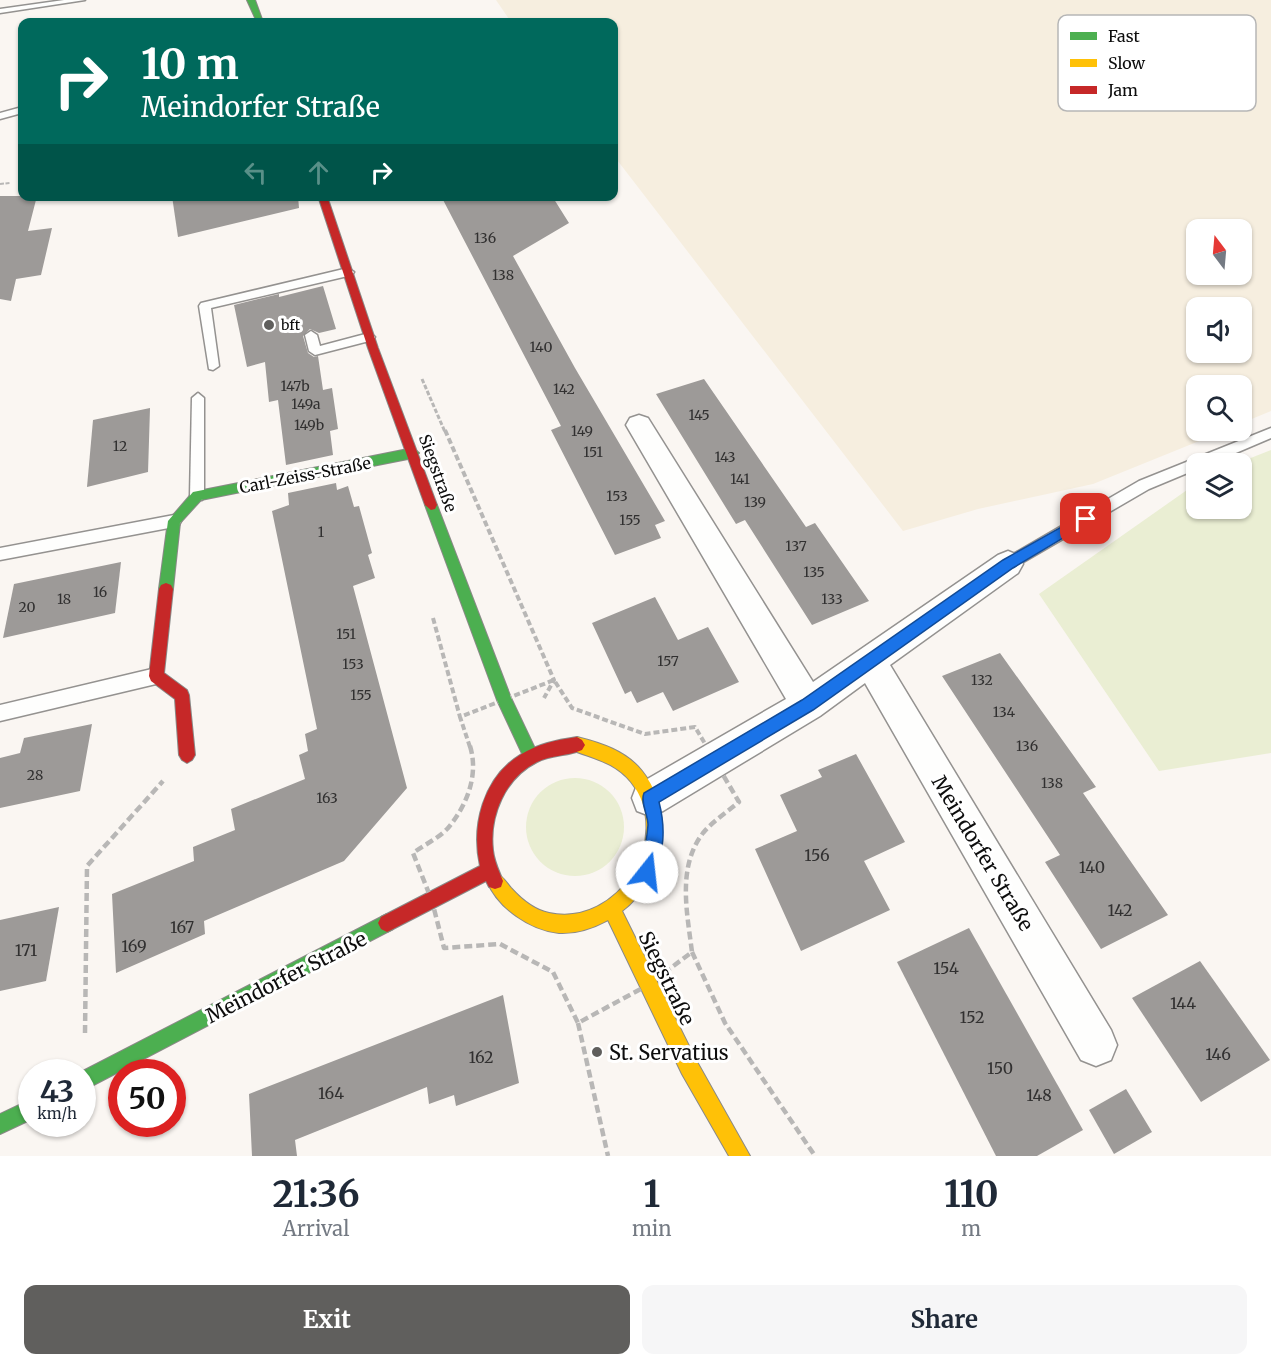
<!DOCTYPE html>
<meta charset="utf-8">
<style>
body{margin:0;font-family:Merriweather,serif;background:#f6f6f7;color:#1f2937;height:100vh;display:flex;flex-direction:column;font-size:22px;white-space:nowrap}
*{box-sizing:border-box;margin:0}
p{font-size:20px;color:#747a83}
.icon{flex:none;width:33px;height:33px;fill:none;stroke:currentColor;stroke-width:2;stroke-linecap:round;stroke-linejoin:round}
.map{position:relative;height:1156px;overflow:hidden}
.sheet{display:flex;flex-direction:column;background:#fff;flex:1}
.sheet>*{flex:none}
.banner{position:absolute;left:18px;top:18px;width:600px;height:183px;border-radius:12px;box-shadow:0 2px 4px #0004;background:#00695c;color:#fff;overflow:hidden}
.needle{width:39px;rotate:344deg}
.tools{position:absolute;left:1186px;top:219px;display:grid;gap:12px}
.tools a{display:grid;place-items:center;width:66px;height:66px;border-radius:12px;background:#fff;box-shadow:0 2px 4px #0004;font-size:30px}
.speed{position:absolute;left:18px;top:1059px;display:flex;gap:12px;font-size:30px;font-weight:700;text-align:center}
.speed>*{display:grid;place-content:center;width:78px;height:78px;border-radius:50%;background:#fff;box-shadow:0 2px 4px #0004;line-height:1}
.speed small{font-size:15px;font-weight:400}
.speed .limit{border:9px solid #d22;background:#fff;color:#111}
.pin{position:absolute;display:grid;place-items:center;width:51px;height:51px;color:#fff;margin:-26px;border-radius:12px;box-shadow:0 3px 9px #0006}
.me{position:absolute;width:66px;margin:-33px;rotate:16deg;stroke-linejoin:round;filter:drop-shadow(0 0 4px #0008)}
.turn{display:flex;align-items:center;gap:21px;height:126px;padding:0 24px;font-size:27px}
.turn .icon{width:78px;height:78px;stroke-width:2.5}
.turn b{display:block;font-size:42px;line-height:51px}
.lanes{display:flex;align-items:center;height:57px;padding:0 24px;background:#0003;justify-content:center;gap:30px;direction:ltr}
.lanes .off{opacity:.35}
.eta{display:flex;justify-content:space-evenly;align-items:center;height:102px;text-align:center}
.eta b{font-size:36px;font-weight:700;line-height:42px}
.primary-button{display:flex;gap:12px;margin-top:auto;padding:12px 24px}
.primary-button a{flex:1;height:69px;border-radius:12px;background:#605f5d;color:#fff;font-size:24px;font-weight:700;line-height:69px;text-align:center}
.primary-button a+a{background:#f6f6f7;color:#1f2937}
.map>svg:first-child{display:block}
</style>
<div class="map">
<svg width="1271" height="1156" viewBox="0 0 1271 1156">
<rect width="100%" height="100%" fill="#faf6f2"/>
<path fill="#f6eedf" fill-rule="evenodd" d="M496 0H1271V411L1242 423V386H1197V430L1224 431 1093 484 978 509 903 531 614 156V22H511ZM1197 230H1242V274H1197ZM1197 308H1242V352H1197Z"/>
<g fill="#eaeed3">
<path d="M1271 450V753L1159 771 1039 594 1197 483V508H1242V464L1238 463Z"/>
<circle cx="575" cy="827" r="49"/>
</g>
<g fill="#9d9a98">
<path d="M0 196H37L28 231 52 228 41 275 16 279 11 301 0 299Z"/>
<path d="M172 196H298L299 208 178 237Z"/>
<path d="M441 196H552L569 223 513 256 575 368 665 521 655 525 661 538 615 555 551 430 561 426Z"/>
<path d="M323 286 336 329 319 333 310 329 303 336 308 353 314 357 318 356 323 390 332 388 338 429 330 431 333 455 286 465 278 400 269 402 265 362 247 367 234 305 279 294V297Z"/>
<path d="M704 379 806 527 815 523 869 601 812 625 745 520 736 524 656 394Z"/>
<path d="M150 408 148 472 87 487 93 420Z"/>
<path d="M336 483 337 490 348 486 354 507 359 506 372 553 368 555 375 578 353 586 407 788 344 861 204 921 205 934 116 973 112 894 194 861 193 847 235 830 231 809 305 779 299 755 308 751 305 734 317 729 272 511 289 505 288 493Z"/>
<path d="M121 562 115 613 3 638 14 584Z"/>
<path d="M655 597 678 640 708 627 739 682 673 711 663 692 637 703 631 691 625 694 592 623Z"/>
<path d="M1000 653 1096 787 1083 793 1168 915 1101 949 1045 862 1060 855 942 676Z"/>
<path d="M92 724 80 791 0 808V758L20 753 24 738Z"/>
<path d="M856 754 905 842 864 861 890 910 801 951 755 849 797 831 780 795 822 777 818 770Z"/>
<path d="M59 907 46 981 0 991V920Z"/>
<path d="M969 928 1083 1130 1037 1156H996L897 962Z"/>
<path d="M1200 961 1270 1060 1201 1102 1132 998Z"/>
<path d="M503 995 519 1083 456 1106 454 1095 429 1104 427 1087 295 1140 297 1156H252L249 1094Z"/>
<path d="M1126 1089 1152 1132 1114 1154 1089 1110Z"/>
</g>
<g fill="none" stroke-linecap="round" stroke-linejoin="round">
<g stroke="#949290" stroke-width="3">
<g id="lane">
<path d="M64 0H85L0 13V9Z"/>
<path d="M22 107V113L0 119V113Z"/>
<path d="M348 268 354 272 352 275 211 308 219 366 213 370 209 369 199 306 201 303Z"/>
<path d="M311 331 317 335 320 346 369 333 375 337 373 340 315 355 309 351 305 335Z"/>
<path d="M198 393 204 398V496L202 500H192L190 496 192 398Z"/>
<path d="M1271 428V438L1210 464H1197V469L1149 489 1013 568 1008 570 1003 568 1001 564 1003 560 1139 481Z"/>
<path d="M174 515 179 517 181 521 179 525 174 527 0 560V548Z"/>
<path d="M156 668 162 671 164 676 162 681 156 684 0 721V705Z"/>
</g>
</g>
<g stroke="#949290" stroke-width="3">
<path id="street" d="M639 415 648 418 813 682 998 555 1008 551 1018 555 1023 564 1018 573 890 665 1111 1030 1117 1045 1111 1060 1096 1066 1081 1060 865 683 820 716 663 811 650 816 637 811 632 798 637 785 786 699 626 425 630 418Z"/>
</g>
<g stroke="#8a8987" stroke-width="2">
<g id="fast">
<path d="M247 0H255L263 22H257Z"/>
<path d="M413 448 419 453 413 458 201 500 180 523 173 589 171 593 166 595 161 593 159 589 168 521 193 492Z"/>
<path d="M431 500 437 505 511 698 539 757 536 762 531 765 526 762 497 700 425 505Z"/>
<path d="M387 914 393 917 396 923 393 929 82 1091V1072H81Z"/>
<path d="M32 1099V1119L0 1134V1114Z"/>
</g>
</g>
<g stroke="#8a8987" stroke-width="2">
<path id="slow" d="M577 737C601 743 626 751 642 771 676 812 664 879 622 911L696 1060 750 1156H729L682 1074 608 920C593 928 577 934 559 933 530 930 498 908 487 881L489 875 495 873C503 876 506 882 511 888 521 899 534 910 549 913 618 928 675 838 631 782 615 762 594 759 572 750L569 745 572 740Z"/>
</g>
<g stroke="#8a8987" stroke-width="2">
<g id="jam">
<path d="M318 196H327L378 348 437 505 435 509 431 510 425 505 368 348Z"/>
<path d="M166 583 171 585 173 589 164 673 187 690 189 695 195 755 192 760 187 763 182 760 179 755 175 699 151 681 149 676 159 589 161 585Z"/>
<path d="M577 737 582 740 585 745 582 750C568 756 551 755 537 762 505 778 489 816 493 850 494 861 499 871 503 881L501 887 495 889 489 887 486 881 393 929 387 932 381 929 378 923 381 917 480 866C471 826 483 778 520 755 537 744 557 740 577 737Z"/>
</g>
</g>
<path stroke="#b8b7b6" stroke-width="2" stroke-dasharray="4 1.5" stroke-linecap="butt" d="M0 184 10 183"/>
<path stroke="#b8b7b6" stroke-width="3" stroke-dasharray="4.5 2" stroke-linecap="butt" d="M422 379 445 432"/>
<g stroke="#b8b7b6" stroke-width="4" stroke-dasharray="6 3" stroke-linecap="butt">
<path d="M445 430 554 680 544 698"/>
<path d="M433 618 460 717"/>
<path d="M470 747 460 717 554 680 572 708 645 734 695 727 707 747"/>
</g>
<g stroke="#b8b7b6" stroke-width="4.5" stroke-dasharray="8 4" stroke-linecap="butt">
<path d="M470 746C479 775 467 805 448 828 439 838 424 845 413 853L432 901 444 948 500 944 553 972 578 1023 648 985 692 952C687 912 677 867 703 833 713 821 727 812 739 802L706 746"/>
<path d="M692 952 725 1023 815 1156"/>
<path d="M578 1023 608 1156"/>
<path d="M85 1033 87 866 163 781"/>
</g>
<use href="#lane" fill="#fefefd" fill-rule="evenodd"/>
<use href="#street" fill="#fefefd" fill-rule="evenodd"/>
<use href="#fast" fill="#4caf50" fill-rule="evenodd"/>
<use href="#slow" fill="#ffc107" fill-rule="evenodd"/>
<use href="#jam" fill="#c62828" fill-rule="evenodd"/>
</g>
<path fill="#1a73e8" stroke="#114b97" stroke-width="1.5" d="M1086 513 1090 515 1092 519 1090 522 1013 568 813 710 659 802C666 829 664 852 653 878L647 880 641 878 638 872C643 856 647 842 648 825 648 814 640 803 644 793L802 700 1003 560Z"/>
<g fill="#605f5d" stroke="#fff" stroke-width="2">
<circle cx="269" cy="325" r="6"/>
<circle cx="597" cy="1052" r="6"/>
</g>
<g text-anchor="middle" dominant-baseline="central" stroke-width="6" stroke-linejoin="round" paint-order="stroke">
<g font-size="14" fill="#313030">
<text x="485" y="238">136</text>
<text x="503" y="275">138</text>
<text x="541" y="347">140</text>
<text x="295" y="386">147b</text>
<text x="564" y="389">142</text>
<text x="306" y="404">149a</text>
<text x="699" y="415">145</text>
<text x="309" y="425">149b</text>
<text x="582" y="431">149</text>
<text x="120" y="446">12</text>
<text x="593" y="452">151</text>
<text x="725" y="457">143</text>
<text x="740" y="479">141</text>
<text x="617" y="496">153</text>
<text x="755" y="502">139</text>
<text x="630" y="520">155</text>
<text x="321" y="532">1</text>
<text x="796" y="546">137</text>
<text x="814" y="572">135</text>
<text x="100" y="592">16</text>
<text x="64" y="599">18</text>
<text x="832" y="599">133</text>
<text x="27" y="607">20</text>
<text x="346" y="634">151</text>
<text x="668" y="661">157</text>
<text x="353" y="664">153</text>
<text x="982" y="680">132</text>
<text x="361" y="695">155</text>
<text x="1004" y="712">134</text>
<text x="1027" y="746">136</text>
<text x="35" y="775">28</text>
<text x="1052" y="783">138</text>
<text x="327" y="798">163</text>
</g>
<g font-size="14" fill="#0d0d0d" stroke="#fff" text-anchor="start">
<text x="281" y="325">bft</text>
</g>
<g font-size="16" fill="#0d0d0d" stroke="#fff">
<text transform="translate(438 473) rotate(70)">Siegstraße</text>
<text transform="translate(305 475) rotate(-11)">Carl-Zeiss-Straße</text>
</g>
<g font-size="16" fill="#313030">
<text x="817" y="855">156</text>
<text x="1092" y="867">140</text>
<text x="1120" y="910">142</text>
<text x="182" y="927">167</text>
<text x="134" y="946">169</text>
<text x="26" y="950">171</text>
<text x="946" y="968">154</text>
<text x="1183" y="1003">144</text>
<text x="972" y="1017">152</text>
<text x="1218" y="1054">146</text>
<text x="481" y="1057">162</text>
<text x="1000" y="1068">150</text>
<text x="331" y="1093">164</text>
<text x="1039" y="1095">148</text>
</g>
<g font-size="20" fill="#0d0d0d" stroke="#fff">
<text transform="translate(983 853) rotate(59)">Meindorfer Straße</text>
<text transform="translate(286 977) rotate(-27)">Meindorfer Straße</text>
<text transform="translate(667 978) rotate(64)">Siegstraße</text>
</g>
<g font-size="20" fill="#0d0d0d" stroke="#fff" text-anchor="start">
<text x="609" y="1052">St. Servatius</text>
</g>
</g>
<rect x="1058" y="15" width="198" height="96" rx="9" fill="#fff" stroke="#b6b6b6" stroke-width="1.5"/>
<rect x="1070" y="32" width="27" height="8" fill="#4caf50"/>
<rect x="1070" y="59" width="27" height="8" fill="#ffc107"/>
<rect x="1070" y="86" width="27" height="8" fill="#c62828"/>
<g font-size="16" fill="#0d0d0d">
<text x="1108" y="42">Fast</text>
<text x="1108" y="69">Slow</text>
<text x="1108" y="96">Jam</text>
</g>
</svg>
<div class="tools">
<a><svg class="needle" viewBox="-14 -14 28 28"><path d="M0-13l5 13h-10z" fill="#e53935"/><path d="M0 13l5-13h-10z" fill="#747a83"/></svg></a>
<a><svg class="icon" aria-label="sound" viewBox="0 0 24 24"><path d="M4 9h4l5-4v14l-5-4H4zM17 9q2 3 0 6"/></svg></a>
<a><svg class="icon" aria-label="search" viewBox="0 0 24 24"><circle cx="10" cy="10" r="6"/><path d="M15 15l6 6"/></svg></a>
<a><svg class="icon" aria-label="layers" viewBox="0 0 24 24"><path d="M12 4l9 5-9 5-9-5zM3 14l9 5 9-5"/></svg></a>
</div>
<div class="speed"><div>43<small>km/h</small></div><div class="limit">50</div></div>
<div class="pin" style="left:1086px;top:519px;background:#d93025"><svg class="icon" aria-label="arrive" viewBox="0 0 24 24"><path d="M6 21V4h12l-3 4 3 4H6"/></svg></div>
<svg class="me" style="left:647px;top:872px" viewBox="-20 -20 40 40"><circle r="19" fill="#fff"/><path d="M0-13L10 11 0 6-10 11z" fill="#1a73e8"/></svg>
<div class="banner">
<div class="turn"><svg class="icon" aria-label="right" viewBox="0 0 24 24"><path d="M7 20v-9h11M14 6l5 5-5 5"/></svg><div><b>10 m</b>Meindorfer Straße</div></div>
<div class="lanes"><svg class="icon off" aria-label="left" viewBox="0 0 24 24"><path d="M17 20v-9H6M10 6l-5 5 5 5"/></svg><svg class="icon off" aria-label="ahead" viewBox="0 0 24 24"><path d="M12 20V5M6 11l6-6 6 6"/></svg><svg class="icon" aria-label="right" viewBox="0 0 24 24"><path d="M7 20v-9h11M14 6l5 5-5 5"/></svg></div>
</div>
</div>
<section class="sheet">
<div class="eta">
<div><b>21:36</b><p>Arrival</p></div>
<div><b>1</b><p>min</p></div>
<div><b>110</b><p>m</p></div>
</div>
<div class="primary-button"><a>Exit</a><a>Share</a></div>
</section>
